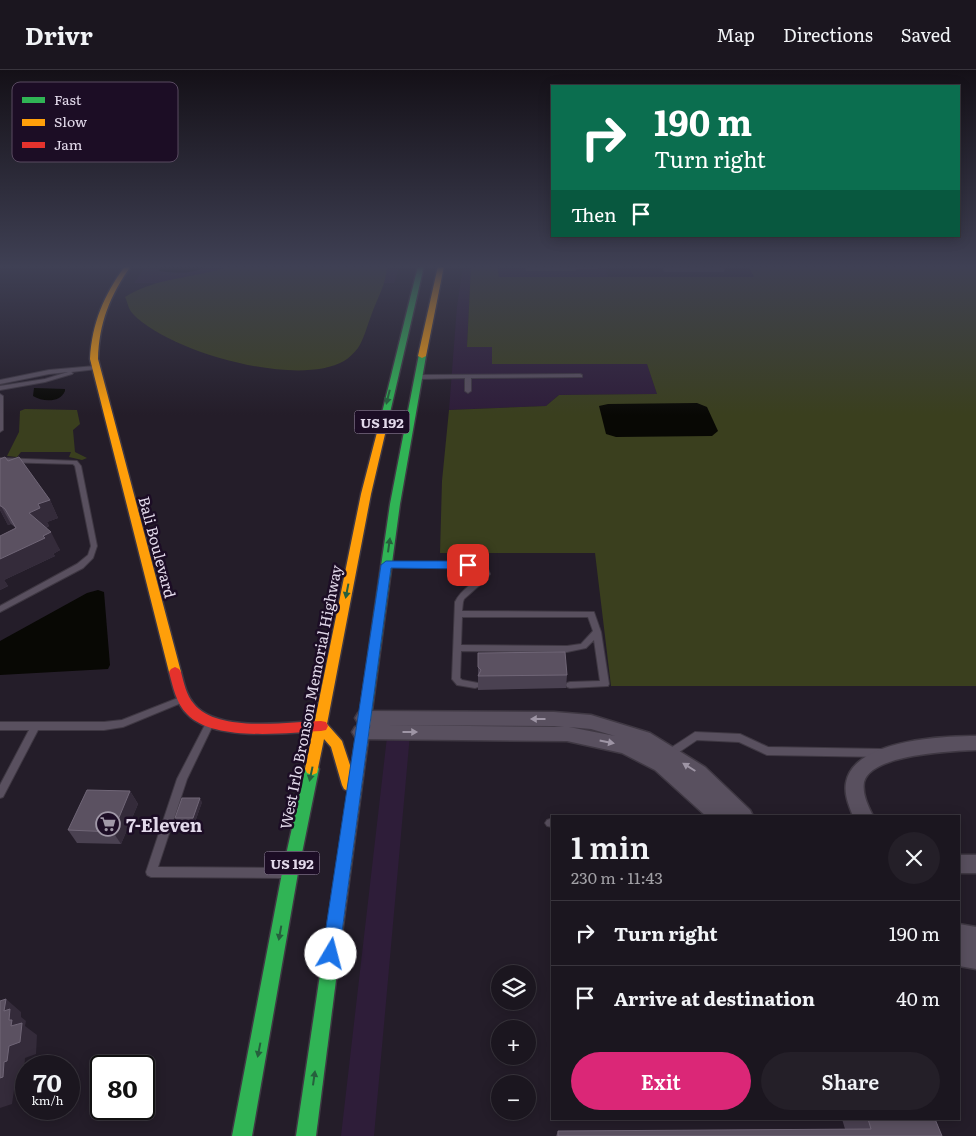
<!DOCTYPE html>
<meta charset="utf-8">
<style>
body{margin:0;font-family:Literata,serif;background:#241f28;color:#f1f3f6;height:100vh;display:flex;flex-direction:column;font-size:19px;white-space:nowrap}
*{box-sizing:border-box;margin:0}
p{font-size:16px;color:#a09fa4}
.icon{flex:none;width:28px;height:28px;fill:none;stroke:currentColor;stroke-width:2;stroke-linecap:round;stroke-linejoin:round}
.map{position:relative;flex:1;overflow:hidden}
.drawer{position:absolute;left:551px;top:745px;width:409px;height:305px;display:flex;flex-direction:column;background:#1b161f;border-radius:0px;box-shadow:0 2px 12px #0003,0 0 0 1px #39353d}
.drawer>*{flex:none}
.banner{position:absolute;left:551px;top:15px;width:409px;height:152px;border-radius:0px;box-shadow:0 2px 12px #0003,0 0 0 1px #39353d;background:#0b6e4f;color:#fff;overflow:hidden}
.fabs{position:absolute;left:491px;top:895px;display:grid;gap:10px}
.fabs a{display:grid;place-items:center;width:45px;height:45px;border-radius:50%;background:#1b161f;box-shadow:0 2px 12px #0003,0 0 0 1px #39353d;font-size:25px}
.speed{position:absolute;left:15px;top:985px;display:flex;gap:10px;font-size:25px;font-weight:700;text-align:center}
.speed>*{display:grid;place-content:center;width:65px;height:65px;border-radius:50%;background:#1b161f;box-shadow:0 2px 12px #0003,0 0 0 1px #39353d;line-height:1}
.speed small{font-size:12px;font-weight:400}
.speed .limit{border:2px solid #111;border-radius:8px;background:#fff;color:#111}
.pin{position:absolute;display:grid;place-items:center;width:42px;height:42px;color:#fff;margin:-21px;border-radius:10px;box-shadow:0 2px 8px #0006}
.me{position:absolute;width:55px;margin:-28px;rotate:8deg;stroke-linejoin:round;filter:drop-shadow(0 0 4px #0008)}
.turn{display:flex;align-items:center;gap:18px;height:105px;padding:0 20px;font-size:22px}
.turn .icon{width:65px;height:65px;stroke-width:2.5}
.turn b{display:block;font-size:35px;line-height:42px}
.then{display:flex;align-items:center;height:48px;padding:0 20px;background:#0003;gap:10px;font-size:19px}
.round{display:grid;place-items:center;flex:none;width:52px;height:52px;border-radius:26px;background:#241f28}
.head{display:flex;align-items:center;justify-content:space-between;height:85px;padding:0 20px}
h1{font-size:30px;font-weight:600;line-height:38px}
.action{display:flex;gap:10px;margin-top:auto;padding:10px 20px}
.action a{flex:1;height:58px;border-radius:30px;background:#db2777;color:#fff;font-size:20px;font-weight:600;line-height:58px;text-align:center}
.action a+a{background:#241f28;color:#f1f3f6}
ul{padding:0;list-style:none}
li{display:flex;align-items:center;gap:15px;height:65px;padding:0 20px;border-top:1px solid #39353d}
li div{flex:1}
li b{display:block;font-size:19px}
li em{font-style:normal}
header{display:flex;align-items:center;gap:30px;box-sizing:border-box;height:70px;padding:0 25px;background:#1b161f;border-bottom:1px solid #39353d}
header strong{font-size:24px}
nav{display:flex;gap:28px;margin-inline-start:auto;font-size:18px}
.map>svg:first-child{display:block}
</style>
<header>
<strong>Drivr</strong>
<nav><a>Map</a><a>Directions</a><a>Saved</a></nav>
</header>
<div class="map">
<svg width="976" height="1066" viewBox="0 0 976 1066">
<rect width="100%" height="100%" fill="#241d29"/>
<g fill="#2e1d39">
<path d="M146 196H381V198H399L394 213H134Z"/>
<path d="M463 196H471L467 277H492V294H647L657 324 559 325 546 336 449 340 457 236Z"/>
<path d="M497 196H605L608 207H498Z"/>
<path d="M390 641 412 642 374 1066H341Z"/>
</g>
<g fill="#3a3f1e">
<path d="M231 196H387C386 216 377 228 371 246 367 256 364 269 358 278 354 283 349 288 344 291 297 318 169 282 133 244 128 239 128 233 125 227 156 207 197 208 231 196Z"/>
<path d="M471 196H497L499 207H754L748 196H976V616H611L595 483H440L442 411 449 340 546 336 559 325 657 324 647 294H492V277H467Z"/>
<path d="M25 339 77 340 80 354 73 360 75 382 87 388 82 390 69 387 71 382H21L17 387 7 386 19 362 20 341Z"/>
</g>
<g fill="#080804">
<path d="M160 196H206C191 205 176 203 159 201Z"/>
<path d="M34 318 65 319V321C60 333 43 332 33 326Z"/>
<path d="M697 333 707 337 718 361 712 366 616 367 606 364 599 336 608 334Z"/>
<path d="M98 520 104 522 110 595 108 599 0 605V571L87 523Z"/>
</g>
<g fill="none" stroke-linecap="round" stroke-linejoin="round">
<g stroke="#3f3843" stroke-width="2">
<g id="lane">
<path d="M95 296 98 298 97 299 71 302 73 303 72 304 45 312 0 320V316L45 309 68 302 49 304 0 314V310L49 300Z"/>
<path d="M580 304 582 305V307L471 308V321L468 323 465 321V308L418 309 415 307 418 305Z"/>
<path d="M0 324 3 326V360L0 362Z"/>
<path d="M0 388 77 391 81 396 97 476 93 488 83 498 0 542V536L77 494 88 485 91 476 75 396 73 394 0 392Z"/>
<path d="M388 493H468L488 499 490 504 482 513 464 529 463 532 462 541 594 542 601 562 609 614 608 616 570 618 567 617 566 615 567 613 570 612 600 611 594 570 586 578 567 582 461 581 460 608 462 610 478 613 479 615 478 617 475 618 457 615 452 609 455 532C461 519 474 514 482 504V502L467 497H391L387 495ZM462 547H588L593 561 581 574 567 576 461 575Z"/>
<path d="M183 626 186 627 187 629 186 631 123 657 104 660H38L3 727 0 728V715L29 660H0V652H104L122 650Z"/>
<path d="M210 649 213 651 214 653 187 709 158 797 281 798 285 800 286 803 285 806 281 808 151 807 147 805 146 802 177 709 207 651Z"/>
<path d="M695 662 740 664 768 677 883 679 886 680 888 683 886 686 883 687 767 685 739 672 697 670 672 687 669 688 666 687 664 684 666 681Z"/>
<path d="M550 749H552V757L547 756 545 753 547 750Z"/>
</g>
</g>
<g stroke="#3f3843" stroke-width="3">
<g id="street">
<path d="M364 641 554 642 591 645 650 663 705 697 750 740 753 746H730L728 744 729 746H706L655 700 622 683 567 671 361 669 355 667 352 662 355 657 364 655 358 653 355 648 358 643ZM384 655 554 656 564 657ZM569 657 591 659 615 666Z"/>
<path d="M976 666V680C953 681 871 684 864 712 862 724 868 736 873 746H853C849 736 844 724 846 713 853 670 942 666 976 666Z"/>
<rect x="959" y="785" width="17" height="18"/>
<path d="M959 854 976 857V899L959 896Z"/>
</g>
</g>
<g stroke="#3f3843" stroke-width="3">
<g id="fast">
<path d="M418 196H424L389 347 385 350 381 347Z"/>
<path d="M419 284 426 286 400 434 371 648 370 652 365 653 360 652 359 648 390 434Z"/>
<path d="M312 693 317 695 319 699 298 803 252 1066H232L282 803 305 699 307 695Z"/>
<path d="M333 863 339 865 341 871 316 1066H296L325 871 327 865Z"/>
</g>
</g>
<g stroke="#3f3843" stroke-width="3">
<g id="slow">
<path d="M125 196H131C110 225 99 253 98 289L181 602 179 605H171L169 602 90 289C92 253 104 225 125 196Z"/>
<path d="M438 196H444L426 286 422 288 418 286Z"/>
<path d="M385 344 389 347 371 424 327 654 342 671 351 698 359 648 360 644 365 643 370 644 371 648 341 871 339 877 333 879 327 877 325 871 348 721 344 719 342 715 331 677 324 669 317 703 312 705 307 703 305 699 361 424 381 347Z"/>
</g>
</g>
<g stroke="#3f3843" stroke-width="3">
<path id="jam" d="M175 597 179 599 181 602C184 613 186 625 194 634 217 663 288 652 321 651L326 652 328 656 326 660 321 661C286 663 213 672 187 644 176 633 173 617 169 602L171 599Z"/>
</g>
<use href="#lane" fill="#59505f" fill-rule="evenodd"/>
<use href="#street" fill="#59505f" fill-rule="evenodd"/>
<use href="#fast" fill="#30b455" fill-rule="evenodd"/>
<use href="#slow" fill="#ff9f0a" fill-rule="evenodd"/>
<use href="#jam" fill="#e5322d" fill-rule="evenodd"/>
</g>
<g fill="#4a4151">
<path d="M525 196H598V199H576V201H526Z"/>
<path d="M662 196H725L724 202H664Z"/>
<path d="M8 391 50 430 58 448 47 452 49 456 46 458 60 480 53 484 55 486 4 510 8 516 0 520 16 458 11 454 8 455 0 440Z"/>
<path d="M478 583 567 605 566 618 478 620Z"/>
<path d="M130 721 138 734 121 774 77 773 68 760Z"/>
<path d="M202 732 195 752H178L175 748Z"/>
<path d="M842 1049H935L942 1066H556L558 1061 845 1059Z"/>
</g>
<g fill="#342b3a">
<path d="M50 430 58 448 47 452 49 456 38 461 29 443 38 434Z"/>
<path d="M0 436H1L11 454 8 455 0 440Z"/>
<path d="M51 462 60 480 53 484 55 486 4 510 8 516 0 520V489Z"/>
<path d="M130 721 138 734 121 774 113 762Z"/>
<path d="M200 728 202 732 195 752 193 748Z"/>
<path d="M6 929 21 942V947L26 951 25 956 37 965 36 984 25 988 24 1002 20 1003 19 1018 14 1020 12 1034 0 1038V1008L9 976 11 956 4 941Z"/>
</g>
<g fill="#5b5161" stroke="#706677">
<path d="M5 387 8 391 19 387 50 430 38 434 40 438 29 443 51 462 43 466 45 468 0 489V466L16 458 5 439 1 436H0V389Z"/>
<path d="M565 582 567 605 478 606 481 600 478 597V583Z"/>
<path d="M87 720 130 721 113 762 68 760Z"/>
<path d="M182 728H200L193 748H175Z"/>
<path d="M6 929 4 941 10 939 9 950H12L11 956 22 953 20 972 9 976 7 991 4 992 3 1007 0 1008V931Z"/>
<path d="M868 1049H935L942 1066H558V1061L871 1059Z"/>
</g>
<defs><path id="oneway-solid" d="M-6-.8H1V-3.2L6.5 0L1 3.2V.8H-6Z" transform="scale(1.25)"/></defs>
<g fill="#26603d">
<use href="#oneway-solid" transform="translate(388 327) rotate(104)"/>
<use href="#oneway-solid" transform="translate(389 475) rotate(-82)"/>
<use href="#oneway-solid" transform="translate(347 521) rotate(101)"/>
<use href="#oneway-solid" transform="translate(311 704) rotate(102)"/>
<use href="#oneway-solid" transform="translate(280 863) rotate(100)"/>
<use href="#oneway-solid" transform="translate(259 980) rotate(101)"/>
<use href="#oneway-solid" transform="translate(314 1008) rotate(-82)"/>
</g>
<g fill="#9e95a5">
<use href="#oneway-solid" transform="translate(538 649) rotate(-180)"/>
<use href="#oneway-solid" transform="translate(410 662)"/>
<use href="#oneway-solid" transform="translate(607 672) rotate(11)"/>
<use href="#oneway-solid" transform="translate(689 697) rotate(-148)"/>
</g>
<linearGradient id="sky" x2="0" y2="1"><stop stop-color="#141017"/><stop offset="0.57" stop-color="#3f4054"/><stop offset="1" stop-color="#3f4054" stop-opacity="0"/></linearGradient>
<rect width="976" height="345" fill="url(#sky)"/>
<path fill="#1a73e8" stroke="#114b97" d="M386 491H468L473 495 468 499 391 498 339 884 337 890 331 893 325 890 322 884 381 495Z"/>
<defs>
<g id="supermarket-ring" transform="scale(1.25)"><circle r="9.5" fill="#1c0d25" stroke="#a098a7" stroke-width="1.5"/><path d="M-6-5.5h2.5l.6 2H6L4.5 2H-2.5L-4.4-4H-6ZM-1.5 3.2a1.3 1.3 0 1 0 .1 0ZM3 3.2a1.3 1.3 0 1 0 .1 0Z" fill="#a098a7"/></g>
</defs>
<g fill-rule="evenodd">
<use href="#supermarket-ring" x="108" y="754"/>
</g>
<g text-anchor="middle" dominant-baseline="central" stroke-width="5" stroke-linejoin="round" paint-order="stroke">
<g fill="#1c0d25" stroke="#a79cb0" stroke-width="1">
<rect x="354.5" y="340.5" width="55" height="23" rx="4"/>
<rect x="264.5" y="781.5" width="55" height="23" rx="4"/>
</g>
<g font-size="14" font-weight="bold" fill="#e3daeb">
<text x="382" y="352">US 192</text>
<text x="292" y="793">US 192</text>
</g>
<g font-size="15" fill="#e3daeb" stroke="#1c0d25">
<text transform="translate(158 477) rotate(75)">Bali Boulevard</text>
<text transform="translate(310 627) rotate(-79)">West Irlo Bronson Memorial Highway</text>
</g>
<g font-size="18" font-weight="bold" fill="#e3daeb" stroke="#1c0d25" text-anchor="start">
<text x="126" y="754">7-Eleven</text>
</g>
</g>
<rect x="12" y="12" width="166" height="80" rx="8" fill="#1c0d25" stroke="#584a60" stroke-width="1"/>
<rect x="22" y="27" width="23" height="6" fill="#30b455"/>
<rect x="22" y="49" width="23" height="7" fill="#ff9f0a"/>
<rect x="22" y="72" width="23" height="6" fill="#e5322d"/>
<g font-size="14" fill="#e3daeb">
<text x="54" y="35">Fast</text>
<text x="54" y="57">Slow</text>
<text x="54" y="80">Jam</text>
</g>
</svg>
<div class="fabs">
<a><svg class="icon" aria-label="layers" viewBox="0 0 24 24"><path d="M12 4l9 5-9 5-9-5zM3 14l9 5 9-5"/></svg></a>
<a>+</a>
<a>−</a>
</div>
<div class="speed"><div>70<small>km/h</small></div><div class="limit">80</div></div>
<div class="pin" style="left:468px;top:495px;background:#d93025"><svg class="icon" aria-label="arrive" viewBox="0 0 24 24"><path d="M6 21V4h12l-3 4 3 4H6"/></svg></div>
<svg class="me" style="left:331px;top:884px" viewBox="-20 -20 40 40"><circle r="19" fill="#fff"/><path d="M0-13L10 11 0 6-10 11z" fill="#1a73e8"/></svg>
<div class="banner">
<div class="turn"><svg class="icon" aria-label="right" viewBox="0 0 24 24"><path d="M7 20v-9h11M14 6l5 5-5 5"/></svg><div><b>190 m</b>Turn right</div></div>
<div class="then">Then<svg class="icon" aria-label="arrive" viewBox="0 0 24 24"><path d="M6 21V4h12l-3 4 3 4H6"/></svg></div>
</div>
<section class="drawer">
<div class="head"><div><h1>1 min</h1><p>230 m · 11:43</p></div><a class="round"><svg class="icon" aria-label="close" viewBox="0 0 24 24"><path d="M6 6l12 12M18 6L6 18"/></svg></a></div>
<ul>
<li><svg class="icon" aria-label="right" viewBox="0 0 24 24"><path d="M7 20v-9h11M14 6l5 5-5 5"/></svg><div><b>Turn right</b></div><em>190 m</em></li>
<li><svg class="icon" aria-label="arrive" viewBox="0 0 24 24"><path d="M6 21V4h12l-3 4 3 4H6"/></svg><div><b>Arrive at destination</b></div><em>40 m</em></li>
</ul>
<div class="action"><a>Exit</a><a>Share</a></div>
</section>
</div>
